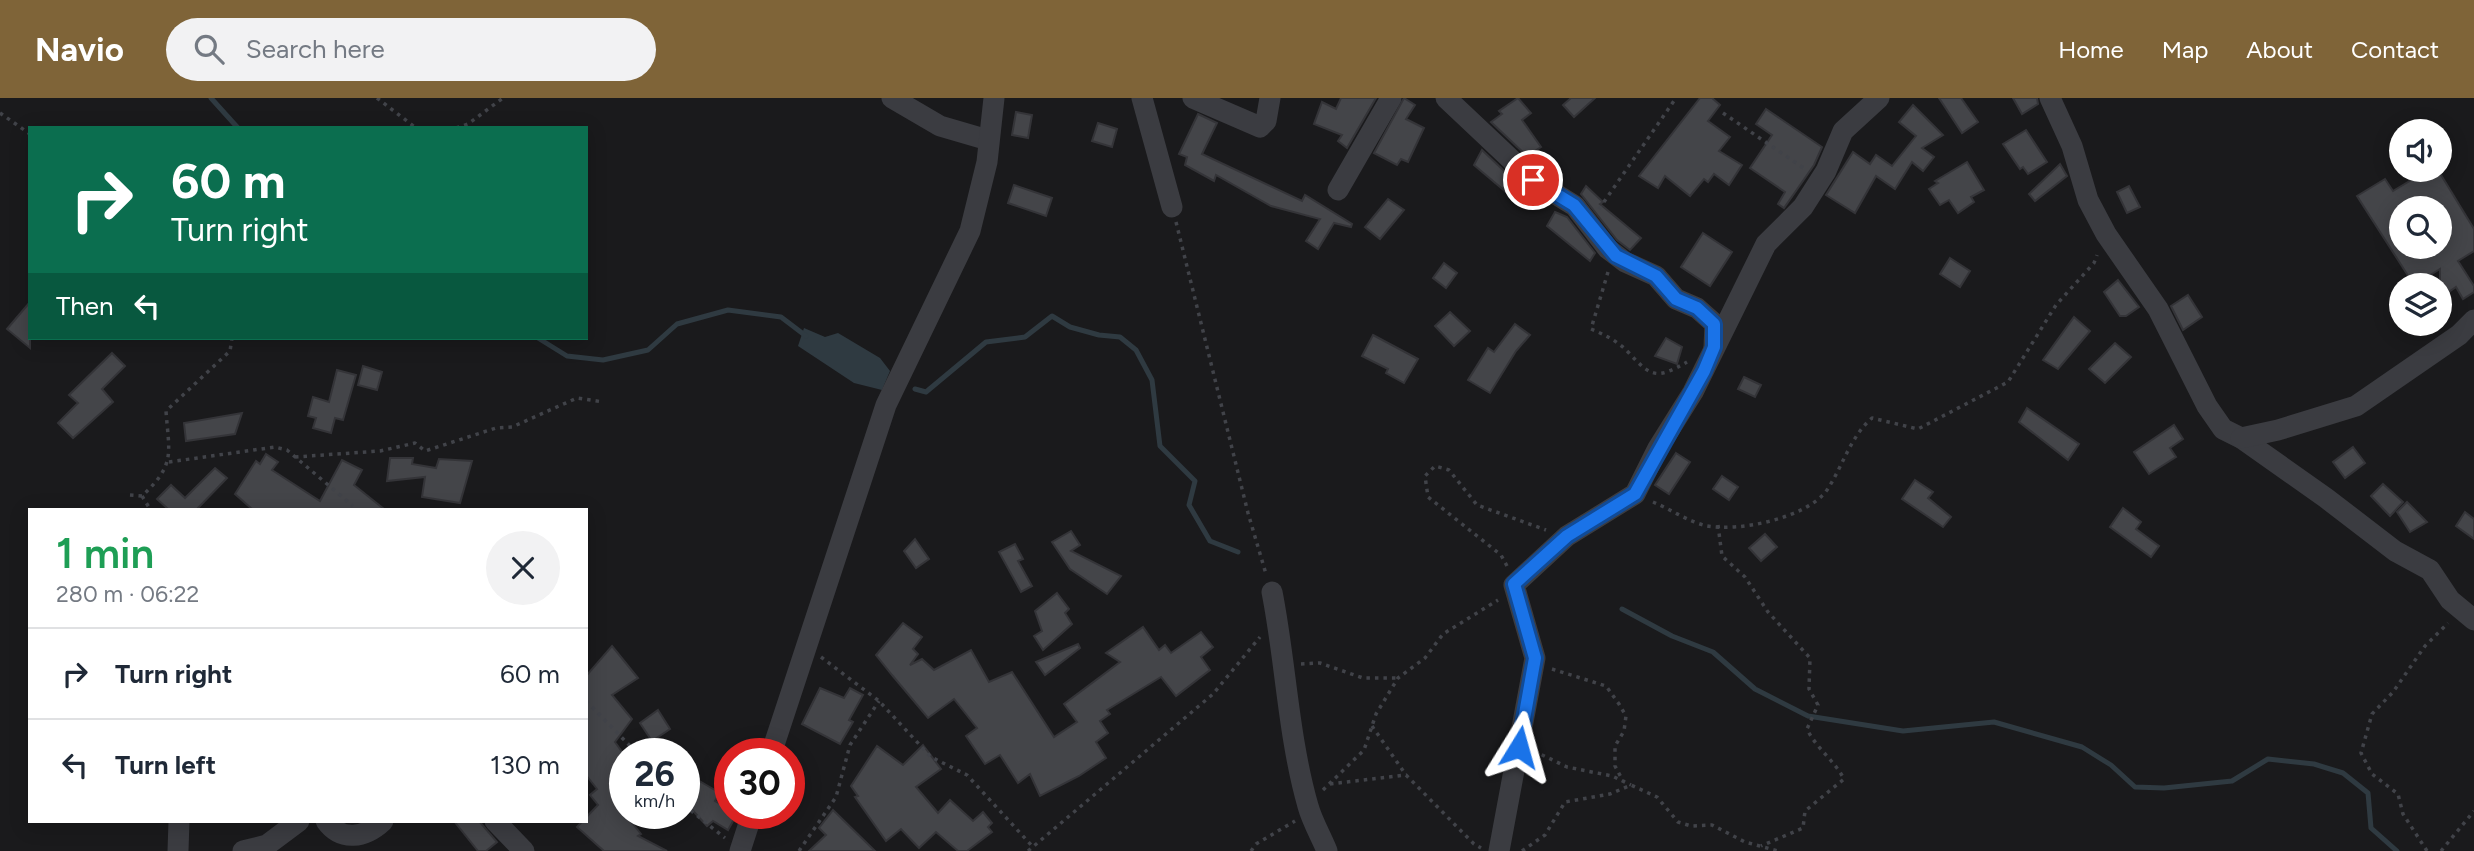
<!DOCTYPE html>
<meta charset="utf-8">
<style>
body{margin:0;font-family:Figtree,sans-serif;background:#f2f2f3;color:#1f2937;height:100vh;display:flex;flex-direction:column;font-size:26px;white-space:nowrap}
*{box-sizing:border-box;margin:0}
p{font-size:23px;color:#747a83}
.icon{flex:none;width:38px;height:38px;fill:none;stroke:currentColor;stroke-width:2;stroke-linecap:round;stroke-linejoin:round}
.map{position:relative;flex:1;overflow:hidden}
.side{position:absolute;left:28px;top:410px;width:560px;height:315px;display:flex;flex-direction:column;background:#fff;border-radius:0px;box-shadow:0 4px 18px #0003}
.side>*{flex:none}
.top-card{position:absolute;left:28px;top:28px;width:560px;height:214px;border-radius:0px;box-shadow:0 4px 18px #0003;background:#0b6e4f;color:#fff;overflow:hidden}
.fabs{position:absolute;left:2389px;top:21px;display:grid;gap:14px}
.fabs a{display:grid;place-items:center;width:63px;height:63px;border-radius:50%;background:#fff;box-shadow:0 4px 18px #0003;font-size:35px}
.speed{position:absolute;left:609px;top:640px;display:flex;gap:14px;font-size:35px;font-weight:700;text-align:center}
.speed>*{display:grid;place-content:center;width:91px;height:91px;border-radius:50%;background:#fff;box-shadow:0 4px 18px #0003;line-height:1}
.speed small{font-size:18px;font-weight:400}
.speed .limit{border:10px solid #d22;background:#fff;color:#111}
.pin{position:absolute;display:grid;place-items:center;width:60px;height:60px;color:#fff;margin:-30px;border:4px solid #fff;border-radius:50%;box-shadow:0 2px 7px #0007}
.me{position:absolute;width:77px;margin:-38px;rotate:8deg;stroke-linejoin:round;filter:drop-shadow(0 0 5px #0008)}
.turn{display:flex;align-items:center;gap:24px;height:147px;padding:0 28px;font-size:32px}
.turn .icon{width:91px;height:91px;stroke-width:2.5}
.turn b{display:block;font-size:49px;line-height:60px}
.then{display:flex;align-items:center;height:66px;padding:0 28px;background:#0003;gap:14px;font-size:26px}
.round{display:grid;place-items:center;flex:none;width:74px;height:74px;border-radius:37px;background:#f2f2f3}
.summary{display:flex;align-items:center;justify-content:space-between;height:119px;padding:0 28px}
h1{font-size:42px;font-weight:600;line-height:52px;color:#1e9e55}
ul{padding:0;list-style:none}
li{display:flex;align-items:center;gap:21px;height:91px;padding:0 28px;border-top:2px solid #e0e1e3}
li div{flex:1}
li b{display:block;font-size:26px}
li em{font-style:normal}
header{display:flex;align-items:center;gap:42px;box-sizing:border-box;height:98px;padding:0 35px;background:#7f6438;color:#fff}
header strong{font-size:33px}
nav{display:flex;gap:38px;margin-inline-start:auto;font-size:24px}
.search{width:490px;height:63px;background:#f2f2f3;display:flex;align-items:center;gap:18px;box-sizing:border-box;padding:0 24px;border-radius:38px;color:#747a83;font-size:26px}
.map>svg:first-child{display:block}
</style>
<header>
<strong>Navio</strong>
<div class="search"><svg class="icon" aria-label="search" viewBox="0 0 24 24"><circle cx="10" cy="10" r="6"/><path d="M15 15l6 6"/></svg>Search here</div>
<nav><a>Home</a><a>Map</a><a>About</a><a>Contact</a></nav>
</header>
<div class="map">
<svg width="2474" height="753" viewBox="0 0 2474 753">
<rect width="100%" height="100%" fill="#1a1a1c"/>
<path fill="#2f3a41" d="M804 230 825 239 838 235 880 260 890 273 882 292 854 285 798 248Z"/>
<g fill="none" stroke-linecap="round" stroke-linejoin="round">
<g stroke="#2f3a41" stroke-width="5">
<path d="M211 0 238 30"/>
<path d="M538 240 567 258 603 262 648 252 677 226 728 212 781 219 806 238"/>
<path d="M915 291 926 294 986 244 1025 239 1052 218 1070 229 1099 237 1120 239 1136 252 1152 282 1160 348 1195 383 1189 407 1210 443 1238 454"/>
<path d="M1622 511 1672 538 1713 554 1755 591 1808 618 1903 633 1994 624 2082 649 2111 667 2135 689 2164 690 2232 683 2268 661 2314 666 2343 675 2368 695 2371 730 2397 753"/>
</g>
</g>
<g fill="#444549" stroke="#343438" stroke-width="2" fill-rule="evenodd">
<path d="M1341 0H1376L1347 50 1338 43 1342 37 1314 26 1322 4 1336 11Z"/>
<path d="M1404 0 1415 7 1406 21 1424 30 1408 64 1401 61 1397 67 1374 55Z"/>
<path d="M1518 0 1531 15 1522 22 1541 49 1527 58 1491 24 1502 16 1499 13Z"/>
<path d="M1571 0H1595L1574 19 1563 7Z"/>
<path d="M1700 0H1712L1720 7 1708 23 1730 39 1719 53 1742 67 1729 87 1714 76 1708 84 1704 81 1690 98 1665 78 1658 90 1639 78Z"/>
<path d="M1939 0H1961L1978 24 1962 35Z"/>
<path d="M2013 0H2037L2038 6 2022 16Z"/>
<path d="M1913 7 1943 37 1922 50 1934 59 1923 73 1912 64 1895 91 1876 78 1855 115 1826 97 1853 54 1870 66 1876 57 1892 68 1916 38 1899 24Z"/>
<path d="M1766 11 1822 49 1814 67 1784 110 1778 106 1785 94 1750 70 1772 37 1756 26Z"/>
<path d="M1016 14 1032 17 1028 40 1012 37Z"/>
<path d="M1198 16 1217 25 1202 56 1302 103 1305 97 1352 126 1351 129 1334 125 1318 151 1306 143 1320 121 1271 108 1216 77 1214 83 1185 67 1187 59 1179 56Z"/>
<path d="M1098 25 1117 31 1112 49 1092 43Z"/>
<path d="M2026 32 2047 64 2028 76 2023 69 2020 71 2003 46Z"/>
<path d="M1482 52 1521 89 1512 99 1474 67Z"/>
<path d="M1967 64 1984 92 1971 99 1974 104 1958 115 1949 102 1940 107 1929 91 1938 85 1935 83Z"/>
<path d="M2060 66 2067 78 2035 103 2029 96Z"/>
<path d="M2428 72H2438L2474 131V153L2458 163 2474 188V194L2463 201 2456 189 2440 200V171L2414 187 2357 98 2385 81 2393 93ZM2401 110H2440V149H2401Z"/>
<path d="M1014 87 1052 100 1046 118 1008 105Z"/>
<path d="M1586 88 1603 104 1600 106 1641 140 1630 152 1617 142 1581 96Z"/>
<path d="M2129 88 2140 109 2127 115 2117 94Z"/>
<path d="M1388 101 1404 112 1380 141 1365 129Z"/>
<path d="M1555 114 1567 119 1595 155 1590 163 1547 128Z"/>
<path d="M1703 135 1732 154 1710 188 1681 169Z"/>
<path d="M1950 160 1970 173 1960 189 1940 176Z"/>
<path d="M1444 165 1457 175 1446 190 1433 180Z"/>
<path d="M2118 182 2139 209 2126 218H2120L2104 194Z"/>
<path d="M2188 197 2202 219 2183 232 2171 208Z"/>
<path d="M30 204V250L7 231Z"/>
<path d="M1450 214 1470 233 1454 248 1435 228Z"/>
<path d="M2074 219 2090 233 2058 271 2043 262Z"/>
<path d="M1515 226 1530 237 1516 253 1490 295 1468 282 1488 250 1494 254Z"/>
<path d="M1373 237 1418 261 1404 285 1386 275 1388 271 1362 258Z"/>
<path d="M1666 240 1682 249 1677 266 1655 258Z"/>
<path d="M2115 245 2131 259 2105 285 2089 271Z"/>
<path d="M112 255 125 268 102 291 113 304 73 340 58 325 78 305 69 297Z"/>
<path d="M363 268 382 274 377 292 358 287Z"/>
<path d="M337 272 356 277 343 322 335 320 331 335 313 330 316 320 308 318 313 299 329 304Z"/>
<path d="M1744 279 1761 287 1755 299 1738 291Z"/>
<path d="M2027 310 2079 346 2068 362 2019 324Z"/>
<path d="M242 315 235 336 186 343 184 325Z"/>
<path d="M2174 327 2183 341 2170 350 2176 359 2149 376 2134 354Z"/>
<path d="M2353 349 2365 365 2345 380 2333 364Z"/>
<path d="M1676 355 1690 364 1669 396 1655 387Z"/>
<path d="M266 356 278 364 272 372 320 403 342 362 362 372 354 387 384 411H252L235 396 256 363 260 366Z"/>
<path d="M390 360H413L412 366 436 370 439 361 472 363 460 405 422 399 425 379 387 383Z"/>
<path d="M215 370 227 380 197 411H168L157 401 171 387 185 400Z"/>
<path d="M1722 378 1738 389 1729 402 1713 391Z"/>
<path d="M1915 382 1933 394 1928 400 1951 419 1943 429 1902 401Z"/>
<path d="M2383 386 2403 404 2390 418 2371 398Z"/>
<path d="M2407 404 2427 424 2410 434 2397 414Z"/>
<path d="M2123 410 2141 424 2136 431 2159 448 2151 459 2110 429Z"/>
<path d="M2465 414 2474 421V441L2456 428Z"/>
<path d="M1071 433 1080 447 1071 453 1121 478 1107 496 1070 471 1052 444Z"/>
<path d="M1765 436 1777 449 1761 463 1749 450Z"/>
<path d="M915 441 929 461 916 470 904 453Z"/>
<path d="M1015 446 1023 461 1018 463 1032 488 1021 494 999 454Z"/>
<path d="M1057 495 1069 511 1065 515 1072 526 1043 552 1034 538 1042 533 1035 513Z"/>
<path d="M903 525 922 539 913 551 918 556 910 567 922 561 934 572 971 552 989 584 1012 574 1054 639 1077 624 1064 606 1120 564 1106 555 1143 529 1159 552 1165 547 1171 555 1201 534 1213 549 1201 559 1210 572 1176 598 1161 579 1107 612 1110 616 1100 623 1108 635 1096 644 1106 660 1079 678 1040 698 1030 676 1018 685 1000 657 985 666 966 638 977 630 954 601 928 620 892 577 876 557Z"/>
<path d="M1078 546 1080 550 1045 577 1036 564Z"/>
<path d="M612 548 638 580 612 597 632 621 615 644 625 658V716L641 736 638 738 667 753H604L577 729 598 707 590 697 597 691 586 677V578Z"/>
<path d="M820 590 844 600 850 590 863 597 849 622 853 624 840 646 802 626Z"/>
<path d="M658 612 670 631 652 643 640 625Z"/>
<path d="M923 647 941 671 916 689 938 715 950 702 973 723 983 714 992 725 988 729 992 734 967 753H958L936 734 919 750 901 731 886 743 855 699 858 698 851 688 877 648 903 667Z"/>
<path d="M684 674 720 695 715 703 730 712V716H737L728 732 713 723 707 728 684 703Z"/>
<path d="M833 712 875 753H809L826 737 819 730Z"/>
<path d="M454 723H479L497 744 486 753H478Z"/>
</g>
<g fill="none" stroke-linecap="round" stroke-linejoin="round">
<g stroke="#414349" stroke-width="3.5" stroke-dasharray="3.5 5" stroke-linecap="butt">
<path d="M377 0 416 30"/>
<path d="M0 15 30 36"/>
<path d="M1723 15 1805 71"/>
<path d="M456 30 468 26 503 0"/>
<path d="M1599 111 1676 0"/>
<path d="M1176 124 1248 415 1266 476"/>
<path d="M1608 174 1591 231C1605 237 1618 243 1629 255 1652 280 1657 281 1687 264"/>
<path d="M295 359 380 353 415 345 425 353 496 330 512 329 577 300 603 304"/>
<path d="M169 364 275 349 287 352 353 408"/>
<path d="M130 397 142 398C176 366 169 356 166 313L230 253 232 240"/>
<path d="M142 398 150 411"/>
<path d="M1653 404C1670 411 1689 424 1707 428 1739 434 1807 420 1827 392 1843 368 1850 339 1872 320L1918 331 2008 284 2056 207 2094 165 2097 157"/>
<path d="M1718 427 1722 458 1745 479 1768 514 1810 560 1809 591 1818 607 1807 631C1816 650 1834 662 1844 681L1805 713 1803 730 1761 748"/>
<path d="M1507 468 1501 457 1428 399 1425 378 1435 368 1449 372 1477 407 1546 432"/>
<path d="M821 559 879 603 931 659 967 677 1033 749"/>
<path d="M1301 566 1320 565 1363 580H1398"/>
<path d="M1552 571 1606 588 1619 606 1626 618 1624 633 1615 648V668L1623 683"/>
<path d="M586 603 638 656"/>
<path d="M1372 628 1406 677"/>
<path d="M1534 653 1567 669 1612 678 1631 687"/>
<path d="M1330 686 1406 677 1474 746 1481 750"/>
<path d="M1323 692 1364 652 1376 616 1398 580 1425 560 1443 536 1498 502"/>
<path d="M684 707 725 740"/>
<path d="M799 753 836 699 850 647 879 603"/>
<path d="M1028 753 1213 596 1260 539"/>
<path d="M1251 753 1256 746 1295 723"/>
<path d="M1522 753 1545 737 1565 704 1610 696 1631 687 1657 699 1678 724 1691 728 1712 727 1745 744 1778 753"/>
<path d="M2427 753 2403 716 2398 696 2372 676 2361 655 2372 616 2393 594 2425 548 2448 525"/>
<path d="M2441 753 2474 713"/>
</g>
<g stroke="#3b3c41" stroke-width="21">
<path d="M892 0 940 28 988 42"/>
<path d="M1142 0 1172 109"/>
<path d="M1193 0 1260 29 1266 23 1270 0"/>
<path d="M1446 0 1533 82 1575 108 1608 151 1625 164 1656 178 1676 201 1697 210 1715 226 1714 249"/>
<path d="M2050 0 2072 48 2088 102 2106 136 2158 211 2207 308 2223 331 2241 340 2326 400 2395 453 2430 472 2450 502 2474 522"/>
<path d="M1338 92 1391 0"/>
<path d="M2241 340 2278 332 2356 308 2459 237 2474 222"/>
<path d="M1272 494C1286 565 1288 638 1308 708 1312 723 1321 738 1327 753"/>
<path d="M771 656 886 307 970 133 987 64 994 0"/>
<path d="M326 723C341 744 365 740 383 723"/>
<path d="M495 723 524 753"/>
<path d="M178 753 179 723"/>
<path d="M243 753 267 747 299 723"/>
<path d="M740 753 752 716"/>
<path d="M1499 753 1535 560 1514 487 1567 438 1635 396 1658 350 1693 294 1766 146 1803 109 1826 73 1843 33 1879 0"/>
</g>
</g>
<g fill="none" stroke-linecap="round" stroke-linejoin="round">
<g stroke="#114b97" stroke-width="18">
<path id="route" d="M1519 649 1535 560 1514 486 1567 438 1635 396 1704 273 1714 249V226L1697 210 1676 201 1656 178 1616 158 1574 107 1533 82"/>
</g>
<use href="#route" stroke="#1a73e8" stroke-width="12"/>
</g>
</svg>
<div class="fabs">
<a><svg class="icon" aria-label="sound" viewBox="0 0 24 24"><path d="M4 9h4l5-4v14l-5-4H4zM17 9q2 3 0 6"/></svg></a>
<a><svg class="icon" aria-label="search" viewBox="0 0 24 24"><circle cx="10" cy="10" r="6"/><path d="M15 15l6 6"/></svg></a>
<a><svg class="icon" aria-label="layers" viewBox="0 0 24 24"><path d="M12 4l9 5-9 5-9-5zM3 14l9 5 9-5"/></svg></a>
</div>
<div class="speed"><div>26<small>km/h</small></div><div class="limit">30</div></div>
<div class="pin" style="left:1533px;top:82px;background:#d93025"><svg class="icon" aria-label="arrive" viewBox="0 0 24 24"><path d="M6 21V4h12l-3 4 3 4H6"/></svg></div>
<svg class="me" style="left:1519px;top:649px" viewBox="-20 -20 40 40"><path d="M0-17L14 15 0 8-14 15z" fill="#1a73e8" stroke="#fff" stroke-width="4"/></svg>
<div class="top-card">
<div class="turn"><svg class="icon" aria-label="right" viewBox="0 0 24 24"><path d="M7 20v-9h11M14 6l5 5-5 5"/></svg><div><b>60 m</b>Turn right</div></div>
<div class="then">Then<svg class="icon" aria-label="left" viewBox="0 0 24 24"><path d="M17 20v-9H6M10 6l-5 5 5 5"/></svg></div>
</div>
<section class="side">
<div class="summary"><div><h1>1 min</h1><p>280 m · 06:22</p></div><a class="round"><svg class="icon" aria-label="close" viewBox="0 0 24 24"><path d="M6 6l12 12M18 6L6 18"/></svg></a></div>
<ul>
<li><svg class="icon" aria-label="right" viewBox="0 0 24 24"><path d="M7 20v-9h11M14 6l5 5-5 5"/></svg><div><b>Turn right</b></div><em>60 m</em></li>
<li><svg class="icon" aria-label="left" viewBox="0 0 24 24"><path d="M17 20v-9H6M10 6l-5 5 5 5"/></svg><div><b>Turn left</b></div><em>130 m</em></li>
</ul>
</section>
</div>
